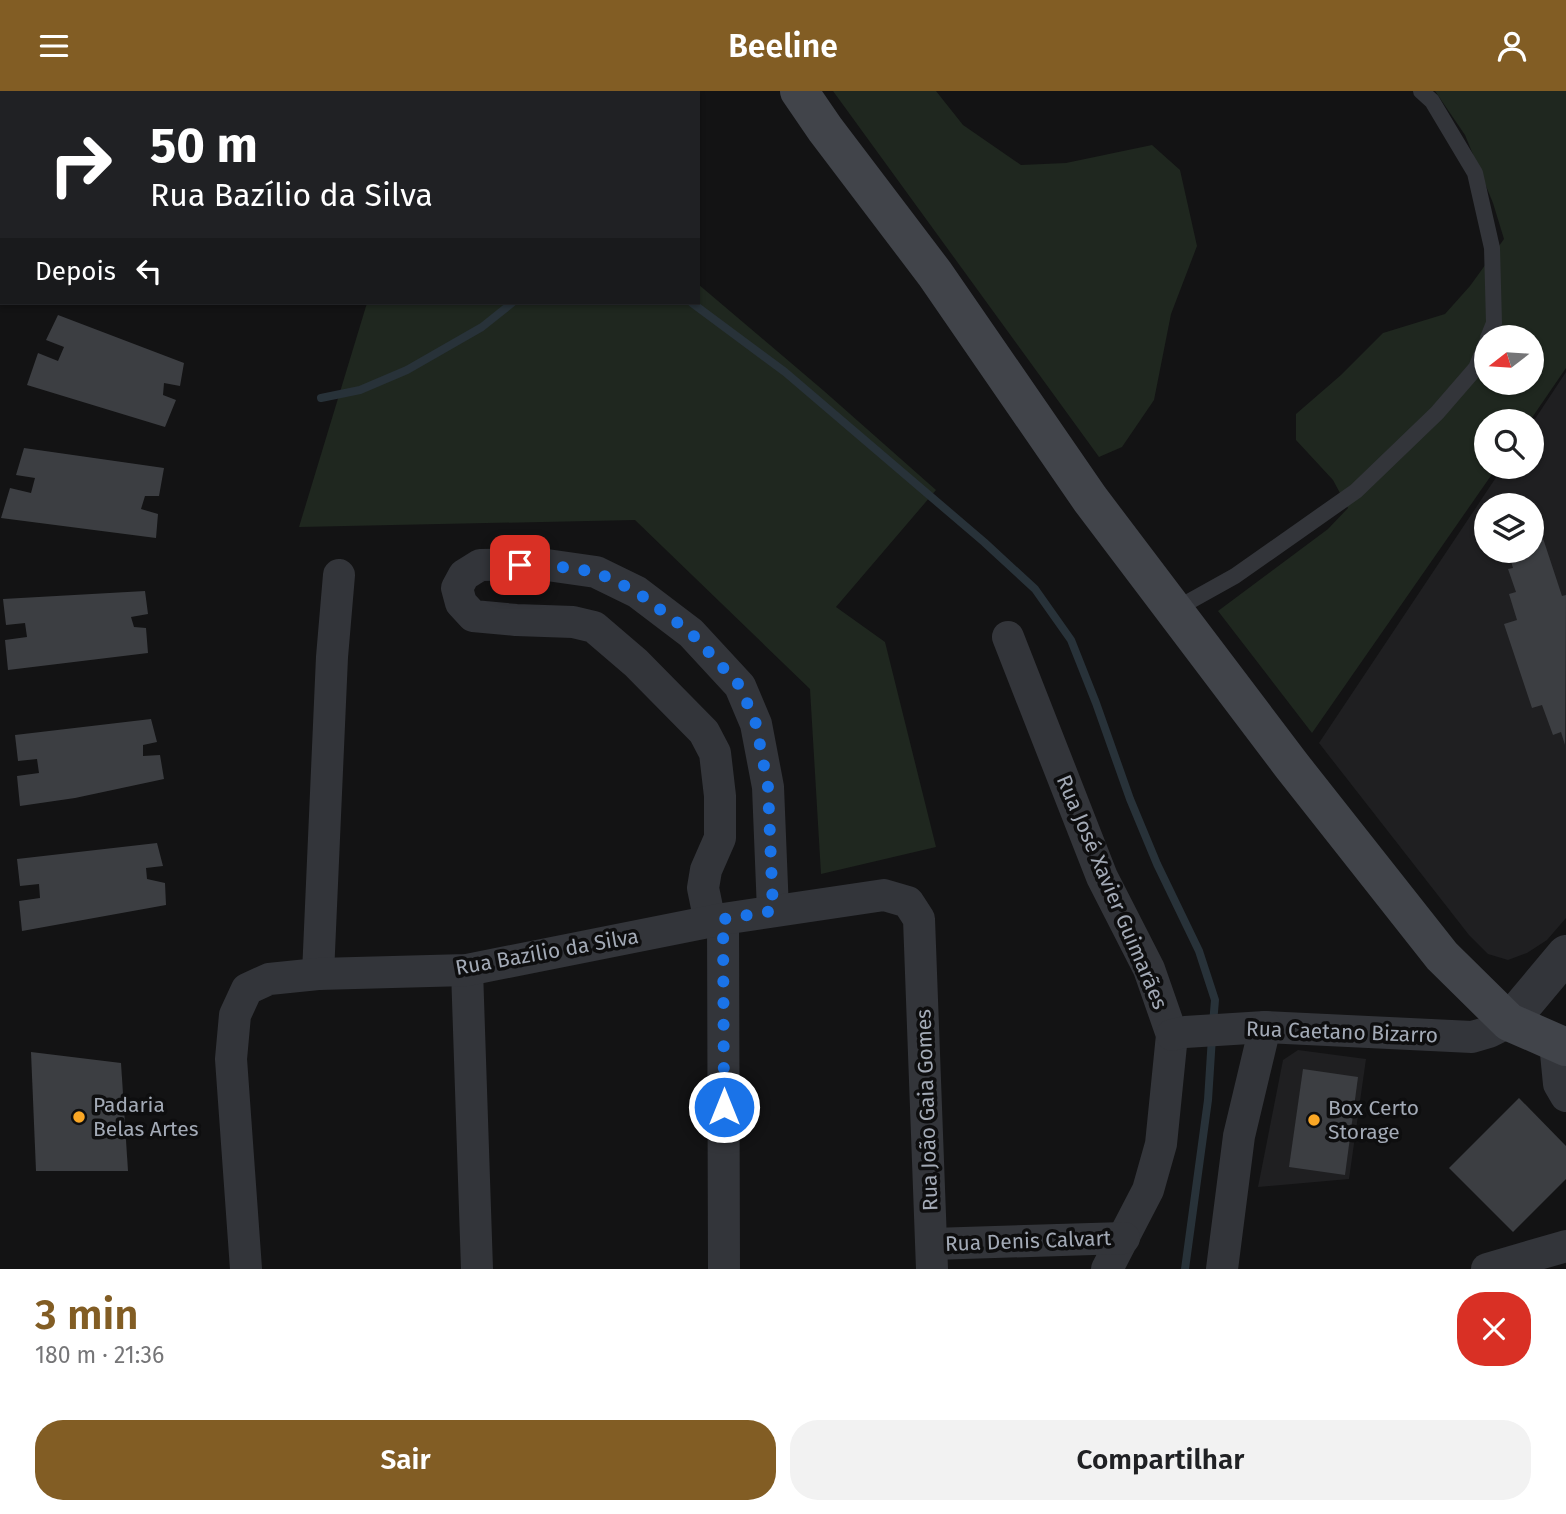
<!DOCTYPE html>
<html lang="pt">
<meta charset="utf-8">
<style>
body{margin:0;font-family:"Fira Sans",sans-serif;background:#f2f2f2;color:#202124;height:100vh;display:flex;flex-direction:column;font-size:26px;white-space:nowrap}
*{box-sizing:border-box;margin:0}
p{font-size:23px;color:#757577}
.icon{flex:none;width:38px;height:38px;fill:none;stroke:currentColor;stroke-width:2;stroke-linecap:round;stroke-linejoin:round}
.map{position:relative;height:1178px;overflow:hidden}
.drawer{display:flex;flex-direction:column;background:#fff;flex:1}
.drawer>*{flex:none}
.top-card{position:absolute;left:0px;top:0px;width:700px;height:214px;box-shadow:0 2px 5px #0004;background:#202124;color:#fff;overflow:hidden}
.needle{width:46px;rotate:253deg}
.controls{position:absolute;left:1474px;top:234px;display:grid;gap:14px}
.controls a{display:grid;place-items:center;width:70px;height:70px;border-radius:50%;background:#fff;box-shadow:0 2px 5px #0004;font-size:35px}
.pin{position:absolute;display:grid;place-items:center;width:60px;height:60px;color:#fff;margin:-30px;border-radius:14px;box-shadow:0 4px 10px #0006}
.me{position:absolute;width:77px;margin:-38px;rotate:0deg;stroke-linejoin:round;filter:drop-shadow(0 0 5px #0008)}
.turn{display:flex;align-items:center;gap:24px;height:147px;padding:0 35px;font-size:32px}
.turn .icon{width:91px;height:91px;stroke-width:2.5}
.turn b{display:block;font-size:49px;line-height:60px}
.then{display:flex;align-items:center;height:66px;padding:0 35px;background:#0003;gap:14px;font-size:26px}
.round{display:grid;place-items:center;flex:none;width:74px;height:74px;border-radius:28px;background:#f2f2f2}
.head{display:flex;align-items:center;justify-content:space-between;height:119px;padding:0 35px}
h1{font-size:42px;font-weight:600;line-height:52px;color:#825d24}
.cta{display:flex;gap:14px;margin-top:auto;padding:14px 35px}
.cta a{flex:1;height:80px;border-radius:28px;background:#825d24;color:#fff;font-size:28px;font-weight:600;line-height:80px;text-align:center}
.cta a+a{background:#f2f2f2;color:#202124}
header{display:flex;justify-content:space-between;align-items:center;height:91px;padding:0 35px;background:#825d24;color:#fff;font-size:32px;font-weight:600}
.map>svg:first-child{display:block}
</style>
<header><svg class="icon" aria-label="menu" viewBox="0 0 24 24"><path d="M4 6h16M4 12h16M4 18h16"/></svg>Beeline<svg class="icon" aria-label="person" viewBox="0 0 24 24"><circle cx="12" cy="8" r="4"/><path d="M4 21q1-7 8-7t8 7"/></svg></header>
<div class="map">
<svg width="1566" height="1178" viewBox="0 0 1566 1178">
<rect width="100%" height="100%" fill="#131314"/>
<g fill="#1f1f21" fill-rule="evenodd">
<path d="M1566 281V827L1547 849 1527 862 1508 869 1488 863 1469 844 1319 652 1503 376H1531V334ZM1486 415H1531V460H1486Z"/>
<path d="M1298 959 1366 968 1349 1088 1258 1096 1283 969Z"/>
</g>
<g fill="#1f271f" fill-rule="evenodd">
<path d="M833 0H936L963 34 1021 74 1066 72 1152 54 1180 79 1197 155 1171 223 1154 309 1122 356 1099 366Z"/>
<path d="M1435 0H1566V277L1529 331H1486V376H1497L1312 642 1218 520 1328 438 1348 417 1333 389 1296 349V323L1341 284 1383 242 1445 223 1470 195 1504 148 1493 112 1465 44ZM1486 247H1531V292H1486Z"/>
<path d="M698 193 824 300 936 399 836 516 885 551 936 756 821 783 810 598 635 429 299 436 367 212H698Z"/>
</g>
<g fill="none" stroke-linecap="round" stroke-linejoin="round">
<g stroke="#283239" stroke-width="8">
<path d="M430 0 432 2"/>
<path d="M692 212 785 281 984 451 1035 498 1071 549 1096 612 1130 708 1157 773 1199 860 1215 909 1213 933"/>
<path d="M321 307 360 299 407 279 482 236 512 212"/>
<path d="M1185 1178 1208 1009 1212 946"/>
</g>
</g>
<g fill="#3c3e42">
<path d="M58 224 184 272 180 295 164 292 163 304 176 309 165 336 27 294 38 262 58 270 64 256 46 249Z"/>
<path d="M24 357 164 377 159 405H145L141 418 158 423 156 447 1 427 10 397 31 402 35 387 16 384Z"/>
<path d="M1534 420 1562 505 1566 504 1565 654 1561 641 1553 644 1542 614 1532 617 1504 533 1517 529 1509 503 1516 501 1508 478 1513 477 1508 460H1531V421Z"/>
<path d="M145 500 148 523 131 526 134 536 146 537 148 562 8 579 5 549 27 546 25 532 6 534 3 508Z"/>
<path d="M151 628 157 651 143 654V665L160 664 164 688 75 707 20 715 17 685 39 682 37 668 18 670 15 644Z"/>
<path d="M157 752 163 775 146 777 147 788 165 792 166 814 22 840 19 810 40 807 39 793 20 795 17 768Z"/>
<path d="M31 961 121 972 128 1080H36Z"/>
<path d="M1303 978 1358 986 1345 1084 1289 1076Z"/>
<path d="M1519 1007 1566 1055V1088L1513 1141 1449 1077Z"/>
</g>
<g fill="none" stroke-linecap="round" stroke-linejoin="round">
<g stroke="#33353a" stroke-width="16">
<path d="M1421 0 1432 10 1475 82 1492 157 1494 232 1488 247"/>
<path d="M1174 519 1235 485 1356 400 1437 322 1476 277 1486 253"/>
</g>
<g stroke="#33353a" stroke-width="32">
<path d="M1008 546 1102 786 1149 878 1172 944 1161 1053 1148 1099 1107 1178"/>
<path d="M723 828 724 1178"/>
<path d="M710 831 703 797 706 779 720 747V705L715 662 704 641 636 572 594 536 573 531 516 529 473 525 461 512 457 497 464 484 480 474 540 473 596 481 637 501 691 542 740 595 756 633 768 696 773 820"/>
<path d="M467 879 477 1178"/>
<path d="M318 883 332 566 339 484"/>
<path d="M1172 944 1185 941 1265 936 1472 946 1489 941 1509 931"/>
<path d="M1555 952 1559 993 1566 1005"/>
<path d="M932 1153 1124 1147"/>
<path d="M246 1178 231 968 235 924 247 898 269 888 318 883 467 879 723 828 884 804 908 811 919 828 932 1178"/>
<path d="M1222 1178 1239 1045 1265 936"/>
<path d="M1487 1178 1566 1155"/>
</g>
<path stroke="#33353a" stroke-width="38" d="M1509 931 1566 863"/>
<path stroke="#41444a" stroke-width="38" d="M799 0 825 38 935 183 1090 408 1292 675 1442 865 1509 931 1566 956"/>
</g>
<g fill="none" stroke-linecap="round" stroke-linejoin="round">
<path stroke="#1a73e8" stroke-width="12" stroke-dasharray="0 21.6" d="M520 474 540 473 596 481 637 501 691 542 740 595 756 633 768 696 773 820 723 828 724 1016"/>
</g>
<g fill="#faa725" stroke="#0e0e0f" stroke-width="2.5">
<circle cx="79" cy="1026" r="7"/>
<circle cx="1314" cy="1029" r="7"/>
</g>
<g text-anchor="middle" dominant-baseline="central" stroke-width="7" stroke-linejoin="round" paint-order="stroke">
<g font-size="21" fill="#a3aab6" stroke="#0e0e0f">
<text transform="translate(1112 801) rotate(67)">Rua José Xavier Guimarães</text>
<text transform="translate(547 861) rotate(-10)">Rua Bazílio da Silva</text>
<text transform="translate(1342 941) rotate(2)">Rua Caetano Bizarro</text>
<text transform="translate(927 1019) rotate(-92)">Rua João Gaia Gomes</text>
<text transform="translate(1028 1150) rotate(-2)">Rua Denis Calvart</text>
</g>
<g font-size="21" fill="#a3aab6" stroke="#0e0e0f" text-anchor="start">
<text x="93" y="1014">Padaria<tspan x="93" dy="24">Belas Artes</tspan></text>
<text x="1328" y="1017">Box Certo<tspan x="1328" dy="24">Storage</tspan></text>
</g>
</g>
</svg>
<div class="controls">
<a><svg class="needle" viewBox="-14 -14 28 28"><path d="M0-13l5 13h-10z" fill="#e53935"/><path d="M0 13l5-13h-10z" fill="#757577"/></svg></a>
<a><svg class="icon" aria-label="search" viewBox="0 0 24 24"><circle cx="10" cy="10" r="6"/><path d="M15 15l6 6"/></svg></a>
<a><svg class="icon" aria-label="layers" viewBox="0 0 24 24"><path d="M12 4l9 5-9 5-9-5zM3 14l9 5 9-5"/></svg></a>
</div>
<div class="pin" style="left:520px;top:474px;background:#d93025"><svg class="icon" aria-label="arrive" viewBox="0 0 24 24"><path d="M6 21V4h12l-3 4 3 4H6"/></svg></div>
<svg class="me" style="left:724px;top:1016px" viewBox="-20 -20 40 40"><circle r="17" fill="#1a73e8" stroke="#fff" stroke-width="3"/><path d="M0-11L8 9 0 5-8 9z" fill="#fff"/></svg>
<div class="top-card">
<div class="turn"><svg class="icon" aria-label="right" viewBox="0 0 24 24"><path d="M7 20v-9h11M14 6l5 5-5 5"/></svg><div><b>50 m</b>Rua Bazílio da Silva</div></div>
<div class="then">Depois<svg class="icon" aria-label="left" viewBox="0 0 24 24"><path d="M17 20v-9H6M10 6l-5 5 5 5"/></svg></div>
</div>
</div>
<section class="drawer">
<div class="head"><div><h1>3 min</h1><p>180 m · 21:36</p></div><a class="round" style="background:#d93025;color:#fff"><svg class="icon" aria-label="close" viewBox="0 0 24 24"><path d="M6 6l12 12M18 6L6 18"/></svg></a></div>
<div class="cta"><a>Sair</a><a>Compartilhar</a></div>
</section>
